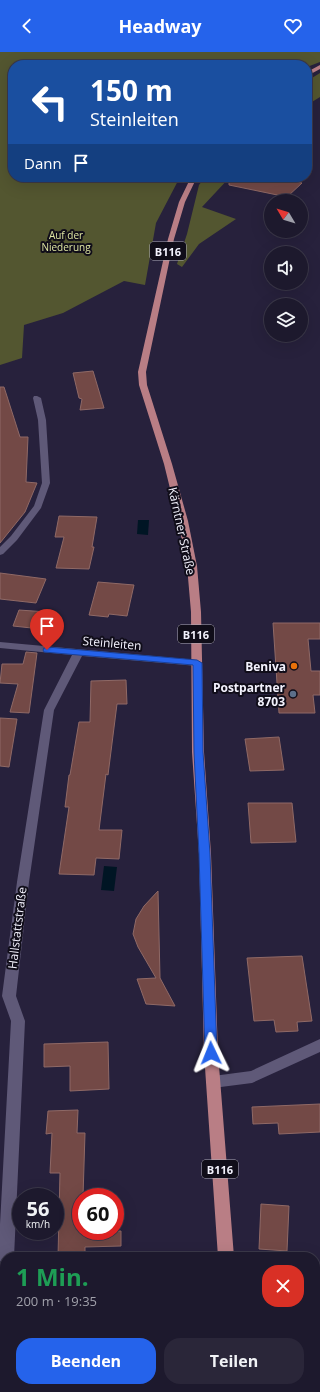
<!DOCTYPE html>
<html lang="de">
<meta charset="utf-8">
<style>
body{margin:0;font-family:"Open Sans",sans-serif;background:#2a2639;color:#f1f3f6;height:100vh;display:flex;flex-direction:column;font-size:15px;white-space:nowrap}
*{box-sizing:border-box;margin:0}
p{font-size:13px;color:#a0a0aa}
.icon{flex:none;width:22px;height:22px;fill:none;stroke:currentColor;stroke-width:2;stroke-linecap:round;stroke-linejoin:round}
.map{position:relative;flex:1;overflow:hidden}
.drawer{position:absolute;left:0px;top:1200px;width:320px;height:140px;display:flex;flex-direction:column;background:#1d192d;border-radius:16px 16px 0 0;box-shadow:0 4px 16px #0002,0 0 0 1px #3b3849}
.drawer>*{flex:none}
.banner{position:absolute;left:8px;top:8px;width:304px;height:122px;border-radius:16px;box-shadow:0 4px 16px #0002,0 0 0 1px #3b3849;background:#1a4fa0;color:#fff;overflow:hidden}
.needle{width:26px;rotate:308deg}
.buttons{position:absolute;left:264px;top:142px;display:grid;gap:8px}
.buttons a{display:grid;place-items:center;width:44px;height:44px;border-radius:50%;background:#1d192d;box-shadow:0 4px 16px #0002,0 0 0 1px #3b3849;font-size:20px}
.speed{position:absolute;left:12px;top:1136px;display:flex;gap:8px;font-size:20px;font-weight:700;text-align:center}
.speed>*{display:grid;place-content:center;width:52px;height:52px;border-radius:50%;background:#1d192d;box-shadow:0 4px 16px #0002,0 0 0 1px #3b3849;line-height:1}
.speed small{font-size:10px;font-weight:400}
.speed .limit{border:6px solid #d22;background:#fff;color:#111}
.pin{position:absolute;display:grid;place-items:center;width:34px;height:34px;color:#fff;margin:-41px -17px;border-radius:50% 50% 50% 0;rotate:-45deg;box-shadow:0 0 4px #0007}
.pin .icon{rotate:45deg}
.me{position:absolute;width:44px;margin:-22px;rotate:358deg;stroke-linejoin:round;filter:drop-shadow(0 0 3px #0008)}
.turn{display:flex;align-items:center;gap:14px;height:84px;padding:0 16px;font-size:18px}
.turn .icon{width:52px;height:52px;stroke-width:2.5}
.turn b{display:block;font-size:28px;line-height:34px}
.then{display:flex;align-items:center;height:38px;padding:0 16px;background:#0003;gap:8px;font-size:15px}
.round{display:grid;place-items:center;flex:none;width:42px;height:42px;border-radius:16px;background:#2a2639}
.headline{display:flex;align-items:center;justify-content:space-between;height:68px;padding:0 16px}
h1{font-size:24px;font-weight:700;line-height:30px;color:#1e9e55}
.primary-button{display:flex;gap:8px;margin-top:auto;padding:8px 16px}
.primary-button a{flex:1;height:46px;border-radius:16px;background:#2563eb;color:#fff;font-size:16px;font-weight:700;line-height:46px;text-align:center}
.primary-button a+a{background:#2a2639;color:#f1f3f6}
header{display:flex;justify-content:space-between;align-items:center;height:52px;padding:0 16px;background:#2563eb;color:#fff;font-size:18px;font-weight:700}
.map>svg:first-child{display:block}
</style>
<header><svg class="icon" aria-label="back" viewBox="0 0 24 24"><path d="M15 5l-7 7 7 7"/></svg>Headway<svg class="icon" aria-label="heart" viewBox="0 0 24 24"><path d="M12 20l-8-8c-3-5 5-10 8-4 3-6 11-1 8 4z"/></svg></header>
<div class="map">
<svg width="320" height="1340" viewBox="0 0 320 1340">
<rect width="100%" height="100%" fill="#27213c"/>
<g fill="#535630">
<path d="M0 0H320V10L307 15V13H13V125H180L156 171 145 233 124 229 63 261 24 273 22 306 0 313Z"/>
<path d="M320 21V45L307 53V29Z"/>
<path d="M205 125H230L202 155 236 167 199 192 182 215 177 212 187 182 199 133Z"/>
</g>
<g fill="#001524">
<path d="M138 468H149L148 483 137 482Z"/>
<path d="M104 814 117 815 114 839 101 838Z"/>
</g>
<g fill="#734946" stroke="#8f6966">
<path d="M229 125H274L302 131 287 145 229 133Z"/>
<path d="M93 319 104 356 80 358 82 347 79 346 73 321Z"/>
<path d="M0 335H4L20 385H28L26 430 37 431 25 460 0 491Z"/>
<path d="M59 464 97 465 92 495H94L89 517 56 516 64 485H55Z"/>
<path d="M0 521 46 527 36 551 0 547Z"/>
<path d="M98 530 134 533 127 564 109 562 108 565 89 563Z"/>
<path d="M19 558 47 560 41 577 13 574Z"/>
<path d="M273 571H320V587H308L311 619H320V643H313L315 661H279Z"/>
<path d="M26 600 37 601 29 661 10 660 18 632 0 631 2 612H23Z"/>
<path d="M126 628 127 652H117L108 723 106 722 99 778H122L119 807 96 806 94 823 59 822 69 755H65L69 723H70L79 670H90L91 629Z"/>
<path d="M0 666 17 667 9 715 0 714Z"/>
<path d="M279 685 284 718 250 719 245 687Z"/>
<path d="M248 751H292L296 790 251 791Z"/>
<path d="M158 839 160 926 175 954 146 952 137 927 156 926 138 895 133 882 136 867 144 854Z"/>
<path d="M302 904 312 969 297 970 298 979 276 980 274 968 254 969 247 906Z"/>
<path d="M108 990 109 1037 70 1039V1014L44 1015V992Z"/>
<path d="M320 1052V1080L279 1082 278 1071 253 1072 252 1055Z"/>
<path d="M78 1058 77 1081H85L83 1145H81V1179H121V1194L85 1195V1205H58L60 1121H50L52 1081 46 1082 48 1059Z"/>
<path d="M261 1152 289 1154 287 1199 259 1197Z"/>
</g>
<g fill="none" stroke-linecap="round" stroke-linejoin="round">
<g fill="#5f5978" fill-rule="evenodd">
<path d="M34 344H37L41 346 46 368 50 431 41 456 17 488 3 502 0 503V495L11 484 34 454 42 431 38 368 33 346Z"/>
<path d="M0 590 197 608 202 611 197 614 82 604 54 658 29 830 16 944 25 969 14 1205H5V1212L0 1209V1172L11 969 2 944 17 830 44 658 72 603 0 596Z"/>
<path d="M320 987V1000L252 1031 213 1036 208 1034 206 1030 208 1026 213 1024 251 1019Z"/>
<path d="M5 1221V1332L0 1334V1223Z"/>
<path d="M315 1299 320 1300V1316L315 1315Z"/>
</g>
<g fill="#b97e85" fill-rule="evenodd">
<path d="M320 13V17L307 24V20Z"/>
<path d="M191 125H197L185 150 174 187 146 320 147 333 172 412 188 469 197 514 201 560 204 700 211 802 218 1001 234 1205H218L204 1001 199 802 192 700 191 560 187 514 178 469 164 412 139 333 138 320 168 187 179 150Z"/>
<rect x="222" y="1335" width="16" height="5"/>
</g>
</g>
<path fill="#2563eb" stroke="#184099" d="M47 595 197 608 202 611 203 700 210 802 217 1001 215 1005 211 1006 207 1005 205 1001 199 802 194 700 193 613 44 600 43 598 44 596Z"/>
<circle fill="#e8710a" stroke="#100d19" stroke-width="1.5" cx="294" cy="614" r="4"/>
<circle fill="#5c6f8a" stroke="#100d19" stroke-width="1.5" cx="293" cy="642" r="4"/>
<g text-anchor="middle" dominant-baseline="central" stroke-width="4" stroke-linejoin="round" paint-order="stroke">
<g font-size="10" fill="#dee5a2" stroke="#100d19">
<text x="66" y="183">Auf der<tspan x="66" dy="12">Niederung</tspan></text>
</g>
<g fill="#100d19" stroke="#afadb9" stroke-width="1">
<rect x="150" y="190" width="36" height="18" rx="3"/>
<rect x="178" y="573" width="36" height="18" rx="3"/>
<rect x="202" y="1108" width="36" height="18" rx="3"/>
</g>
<g font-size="11" font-weight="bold" fill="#f3f2fd">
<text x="168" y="199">B116</text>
<text x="196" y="582">B116</text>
<text x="220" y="1117">B116</text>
</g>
<g font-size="12" fill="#f3f2fd" stroke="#100d19">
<text transform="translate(182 479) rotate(78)">Kärntner Straße</text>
<text transform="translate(112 591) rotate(5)">Steinleiten</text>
<text transform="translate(17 876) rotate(-83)">Hallstattstraße</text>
</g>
<g font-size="12" font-weight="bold" fill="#f3f2fd" stroke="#100d19" text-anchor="end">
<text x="286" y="614">Beniva</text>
<text x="285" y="635">Postpartner<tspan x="285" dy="14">8703</tspan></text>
</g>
</g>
</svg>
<div class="buttons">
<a><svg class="needle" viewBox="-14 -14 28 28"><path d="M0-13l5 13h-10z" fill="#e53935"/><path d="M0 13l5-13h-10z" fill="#a0a0aa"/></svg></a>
<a><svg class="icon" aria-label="sound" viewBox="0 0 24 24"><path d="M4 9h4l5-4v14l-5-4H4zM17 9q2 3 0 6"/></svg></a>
<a><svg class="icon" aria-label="layers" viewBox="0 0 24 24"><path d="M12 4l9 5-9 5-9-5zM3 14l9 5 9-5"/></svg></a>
</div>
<div class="speed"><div>56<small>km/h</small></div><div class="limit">60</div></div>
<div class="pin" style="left:47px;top:598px;background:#d93025"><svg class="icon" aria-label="arrive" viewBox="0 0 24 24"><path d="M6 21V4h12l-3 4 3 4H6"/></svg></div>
<svg class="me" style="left:211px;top:1001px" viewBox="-20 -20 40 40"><path d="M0-17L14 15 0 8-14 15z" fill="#2563eb" stroke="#fff" stroke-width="4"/></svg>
<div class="banner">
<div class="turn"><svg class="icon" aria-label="left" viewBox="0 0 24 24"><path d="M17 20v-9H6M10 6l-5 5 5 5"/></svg><div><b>150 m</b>Steinleiten</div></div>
<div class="then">Dann<svg class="icon" aria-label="arrive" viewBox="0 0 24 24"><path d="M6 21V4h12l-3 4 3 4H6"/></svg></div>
</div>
<section class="drawer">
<div class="headline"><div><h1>1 Min.</h1><p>200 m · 19:35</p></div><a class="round" style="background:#d93025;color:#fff"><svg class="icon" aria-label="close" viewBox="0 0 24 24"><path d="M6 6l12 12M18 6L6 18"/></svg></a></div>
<div class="primary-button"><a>Beenden</a><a>Teilen</a></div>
</section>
</div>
